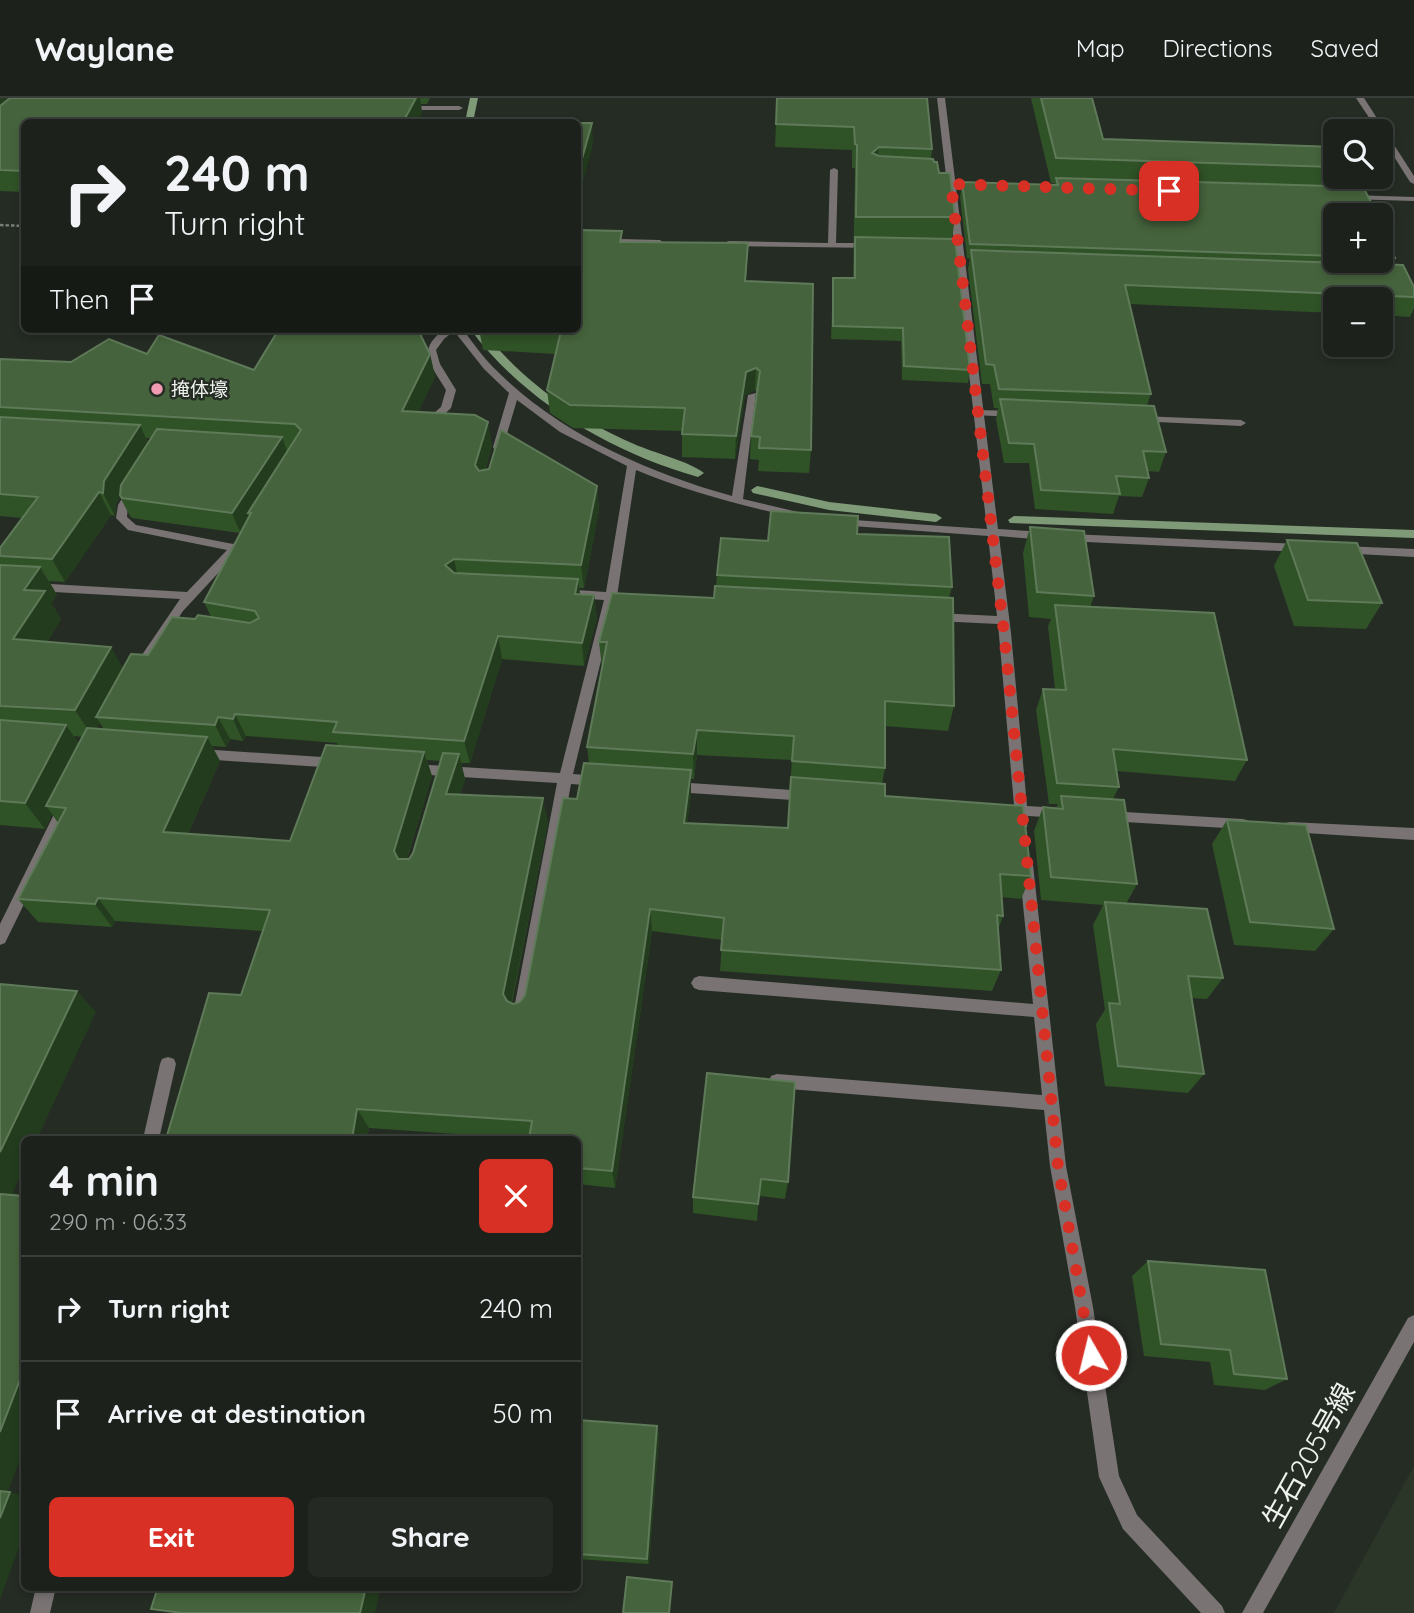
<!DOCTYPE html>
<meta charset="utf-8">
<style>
body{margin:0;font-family:Quicksand,"Noto Sans JP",sans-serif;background:#252924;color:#f1f3f6;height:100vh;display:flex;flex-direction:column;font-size:26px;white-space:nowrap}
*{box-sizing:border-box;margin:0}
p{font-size:23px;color:#a0a3a3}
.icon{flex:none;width:38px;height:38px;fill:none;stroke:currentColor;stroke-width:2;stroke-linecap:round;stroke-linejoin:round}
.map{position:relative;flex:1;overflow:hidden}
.drawer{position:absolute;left:21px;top:1038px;width:560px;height:455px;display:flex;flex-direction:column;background:#1c211b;border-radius:10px;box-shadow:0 4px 10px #0003,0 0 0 2px #3a3e3a}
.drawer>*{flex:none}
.top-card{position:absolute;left:21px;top:21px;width:560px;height:214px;border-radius:10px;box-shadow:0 4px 10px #0003,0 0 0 2px #3a3e3a;background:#1c211b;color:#f1f3f6;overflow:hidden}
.buttons{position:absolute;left:1323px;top:21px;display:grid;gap:14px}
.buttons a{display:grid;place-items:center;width:70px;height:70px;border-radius:10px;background:#1c211b;box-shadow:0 4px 10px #0003,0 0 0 2px #3a3e3a;font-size:35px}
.pin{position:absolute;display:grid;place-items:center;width:60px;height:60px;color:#fff;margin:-30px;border-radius:14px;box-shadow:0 4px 10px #0006}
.me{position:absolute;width:77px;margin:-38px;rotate:352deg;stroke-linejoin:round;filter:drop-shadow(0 0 5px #0008)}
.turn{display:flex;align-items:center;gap:24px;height:147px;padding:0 28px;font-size:32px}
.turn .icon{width:91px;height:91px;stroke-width:2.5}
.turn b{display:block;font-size:49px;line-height:60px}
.then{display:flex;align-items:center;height:66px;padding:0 28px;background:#0003;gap:14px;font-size:26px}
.round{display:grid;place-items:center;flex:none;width:74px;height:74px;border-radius:10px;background:#252924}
.headline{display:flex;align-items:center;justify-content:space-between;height:119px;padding:0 28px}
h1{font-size:42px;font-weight:700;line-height:52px}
.button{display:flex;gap:14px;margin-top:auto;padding:14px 28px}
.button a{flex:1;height:80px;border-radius:10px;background:#d93025;color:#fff;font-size:28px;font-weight:700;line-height:80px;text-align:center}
.button a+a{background:#252924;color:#f1f3f6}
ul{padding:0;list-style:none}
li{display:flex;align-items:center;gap:21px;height:105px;padding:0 28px;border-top:2px solid #3a3e3a}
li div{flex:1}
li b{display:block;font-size:26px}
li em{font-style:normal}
header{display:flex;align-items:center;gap:42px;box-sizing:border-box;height:98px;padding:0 35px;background:#1c211b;border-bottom:2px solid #3a3e3a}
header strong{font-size:33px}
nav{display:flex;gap:38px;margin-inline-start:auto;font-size:24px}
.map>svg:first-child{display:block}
</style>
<header>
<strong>Waylane</strong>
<nav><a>Map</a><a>Directions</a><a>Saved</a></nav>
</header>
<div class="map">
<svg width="1414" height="1515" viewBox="0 0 1414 1515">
<rect width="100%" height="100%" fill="#252c24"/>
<path fill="#2b3628" d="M1414 1368V1515H1334Z"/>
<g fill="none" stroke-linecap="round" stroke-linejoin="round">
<g fill="#7e9a77" fill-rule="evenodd">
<path d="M470 0H478L473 24H465Z"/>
<path d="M470 231H481C523 283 573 319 634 346 654 355 689 363 704 375L698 379C610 354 525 304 470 231Z"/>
<path d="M757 388 829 404 936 416 942 420 936 424 829 412 753 395 751 392Z"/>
<path d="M1014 418 1414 432V440L1010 425 1008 422Z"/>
</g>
<path stroke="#797e78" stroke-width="2.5" stroke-dasharray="3.5 2" stroke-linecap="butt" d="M0 127 24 128"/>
<g fill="#797374" fill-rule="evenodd">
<path d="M1351 97 1414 99V103L1348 101V97Z"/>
<path d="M978 312 1015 313 1020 316 1015 319 974 317V313Z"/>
<path d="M1140 318 1241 322 1246 325 1241 328 1136 323V319Z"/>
</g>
<g fill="#797374" fill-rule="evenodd">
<path d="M937 0H945L998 431 1045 434 1051 438 1045 442 999 438 1011 535 1027 708 1060 710 1067 715 1060 720 1028 718 1027 729H1017L1014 717 1009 716 1007 712 1014 707 998 526 936 523 930 519 936 515 997 518 988 438 839 427 833 424 839 421 987 431Z"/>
<path d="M403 8H459L463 10 459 12H400V8Z"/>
<path d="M834 70 838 72 836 145H874L877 146V150L726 148V144L729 143 828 145 830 72Z"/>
<path d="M578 140 660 142 664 145 660 148 578 146Z"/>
<path d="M445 231H463C472 244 482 258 493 269 558 335 644 373 732 398L748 297 756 295 743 401 802 415 803 417 798 420C743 408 688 394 636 372L617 498 573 676 599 678 606 683 599 688 571 686 529 916 526 921 521 923 516 921 513 916 557 685 413 676 406 671 413 666 560 675 604 502 561 499 555 495 561 491 606 494 627 368 560 334 517 302 503 349 502 351H494L493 349 509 295 484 271 454 233 444 241 436 252 440 266 456 292 451 310 435 325H427V321L441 309 446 292C431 267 415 252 445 231Z"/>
<path d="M133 388 138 391 128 407 127 419 136 427 233 446 240 441 246 445 183 513 141 576 137 577 131 573 180 501 0 491V483L187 494 227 452 128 432 116 420 118 407 129 389Z"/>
<path d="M1069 436 1301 446 1307 450 1301 454 1065 443 1063 440Z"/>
<path d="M1342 448 1414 451V459L1338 455V449Z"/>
<path d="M200 651 337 660 344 665 337 670 200 661 193 656Z"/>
<path d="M675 684 808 693 815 698 808 703 675 694 668 689Z"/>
<path d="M65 703 72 708 5 845 0 847V826L58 708Z"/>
<path d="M1108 713 1242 721 1247 722 1249 726 1247 730 1242 731 1108 723 1101 718Z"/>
<path d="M1290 724 1414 730V742L1290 734 1285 733 1283 729 1285 725Z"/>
<path d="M1026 761 1031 763 1033 767 1066 1068 1093 1209 1119 1378 1137 1417 1222 1508 1225 1515H1201L1123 1431 1099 1379 1075 1209 1050 1068 1044 1012 777 990 771 988 769 983 771 978 777 976 1042 997 1034 919 699 892 694 890 691 885 694 880 699 878 1033 906 1019 767 1021 763Z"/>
<path d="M168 959 174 961 176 966 159 1041H143L160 966 162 961Z"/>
<path d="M36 1489H56L50 1515H30Z"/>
</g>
<g fill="#797374" fill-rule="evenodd">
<path d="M1356 0H1364L1414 78V86L1410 84 1381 38V33H1378Z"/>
<path d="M1414 1217V1244L1263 1515H1242L1408 1220Z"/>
</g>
</g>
<g fill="#305227" fill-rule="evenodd">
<path d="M0 0H430L427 6H421L422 15 24 24V94L0 93Z"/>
<path d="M777 0 932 51 931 61 939 75 955 119 952 141 970 272 968 285 902 282 901 243 831 241 833 180H853L855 70H852V52L775 49Z"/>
<path d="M1031 0H1092L1103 41 1335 49V79H1358L1354 89 1335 117V163H1381V131L1395 160 1392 167 1414 189V210L1410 219 1381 217V201H1335V215L1129 206 1151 296 1147 307 1166 354 1159 374 1147 373 1149 380 1142 399 1119 398 1113 416 1035 411 1029 365H1004L996 321 998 310H994L990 286H982L968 171 970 161 967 160 960 99 962 84 1055 87V85H1051Z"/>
<path d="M622 144 747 167 746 183 811 352 809 375 758 373 759 362 750 361 751 338 757 294 755 292 745 297 735 361 682 359V333L573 330 550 315 547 292 556 256 483 252 479 231H578Z"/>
<path d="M421 231 423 242 430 256 435 279 418 314 492 347 485 372 597 388 599 412 584 490H579L580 497H594L597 520 584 568 502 561 470 665H461L465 681 460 697 548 724 512 905 513 906 520 904 525 897 577 701 589 665 587 649 602 569 599 544 714 500 716 488 717 477 768 443 857 436 952 489 949 500 954 608 948 633 885 628V670L882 686 885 698 1031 778 1021 801 1002 799 1003 818 998 832 1001 872 992 893 720 873 722 842 652 833 615 1090 578 1086V1041H529L369 1030 367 1041H166L241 897 263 833 115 823 112 829 38 824 18 801 58 725 52 716 45 731 0 727V450L22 420 0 418V261L71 264 147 256 254 272ZM146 340H152L148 345ZM120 399 130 418 132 420 240 435 204 504 211 519 195 521 148 557 123 570 47 544 61 521 51 505 57 497 49 483 65 484 111 417 115 418 116 406ZM100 625 104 632 97 631ZM74 638 82 639 79 646ZM246 638 337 645 338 648 290 743 188 736 220 663 212 648 226 649 230 641 243 643ZM697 657 792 662 787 730 687 725 691 696V681H694ZM427 662 441 663 413 755 409 761H407L432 678Z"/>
<path d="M1030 429 1094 498 1090 509 1247 662 1235 683 1117 673 1119 689 1113 701 1137 786 1126 806 1223 880 1207 901 1191 900 1204 976 1188 995 1105 988 1096 926 1105 912 1093 827 1103 807 1041 802 1034 733 1043 709 1056 710 1058 706H1049L1036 612 1043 591H1055L1048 528 1051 521 1029 519 1023 455Z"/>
<path d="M1287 442 1382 505 1366 531 1294 528 1274 468Z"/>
<path d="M1227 722 1334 831 1315 853 1234 847 1212 746Z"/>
<path d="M707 975 788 1084 785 1101 759 1098 757 1123 693 1115V1099Z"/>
<path d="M1148 1163 1287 1281 1265 1292 1214 1287 1210 1264 1144 1258 1132 1178Z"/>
<path d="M578 1322 657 1328 659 1338 649 1466 578 1461Z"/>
</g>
<g fill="#233c1d">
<path d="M0 0H29L0 25Z"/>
<path d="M416 0H420L422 15 418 24H403Z"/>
<path d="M592 25 593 46 578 103V75Z"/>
<path d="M879 49 876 72 872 55Z"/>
<path d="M430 256 435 279 408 336 402 313Z"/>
<path d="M756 270 755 292 745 297 735 361 736 338 746 274Z"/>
<path d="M488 324 492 347 479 390 475 367Z"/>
<path d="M140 327 150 350 116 406 115 418 103 395 104 383Z"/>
<path d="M282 339 289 359 248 415 250 421 241 436 232 415Z"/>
<path d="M597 388 599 412 584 490 581 467Z"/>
<path d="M99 394 111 417 65 484 52 461Z"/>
<path d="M454 461 459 484 445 467Z"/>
<path d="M40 469 57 497 51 505 61 521 31 569 13 541 24 492Z"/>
<path d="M578 481 581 504 575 496Z"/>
<path d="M594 497 597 520 584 568 582 545Z"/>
<path d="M498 538 502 561 470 665 464 643Z"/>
<path d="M111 549 127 577 96 619 100 625 93 639 75 612Z"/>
<path d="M235 616 246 638 243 643 233 621Z"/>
<path d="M218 619 230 641 226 649 215 627Z"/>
<path d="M66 627 84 653 46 708 52 716 45 731 25 705Z"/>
<path d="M697 632V657L694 681 693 656Z"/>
<path d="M207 639 220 663 178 758 163 734Z"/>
<path d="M424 654 432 678 402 776 394 753Z"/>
<path d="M459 656 465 681 453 720 446 696Z"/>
<path d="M691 672V696L684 748V725Z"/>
<path d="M543 700 548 724 509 916 503 896Z"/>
<path d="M98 800 115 823 112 829 95 806Z"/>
<path d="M650 811 652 833 615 1090 612 1073Z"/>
<path d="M77 893 96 914 37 1041H24V1069L13 1094 24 1102 0 1099V1054Z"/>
<path d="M357 1011 369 1030 367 1041H352Z"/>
<path d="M24 1271V1350L6 1399 0 1397V1334Z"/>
<path d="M657 1328 659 1338 649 1466 647 1461Z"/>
<path d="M10 1394 24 1398V1435L0 1502V1420Z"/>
<path d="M366 1489H381L375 1515H360Z"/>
</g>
<g fill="#45633c" stroke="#5f7a58" stroke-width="2">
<path d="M10 0H416L403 24H24V73L0 72V8Z"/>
<path d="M777 0H927L932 51 879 49 872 55 879 58 933 61 934 64H937L939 75H950L955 119H856L857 47 855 46 854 29 776 26Z"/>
<path d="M1041 0H1092L1103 41 1335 49V69L1056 60Z"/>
<path d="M578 25H592L578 75Z"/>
<path d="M1056 80 1363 89 1378 117H1335V158L970 146 962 84 1058 87Z"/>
<path d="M1381 131 1395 160 1381 159Z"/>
<path d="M578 132 622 133 620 144 748 145 745 183 813 186 811 352 759 350 760 339 751 338 760 273 756 270 746 274 736 338 682 336 685 310 570 307 547 292 561 233 508 231H578Z"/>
<path d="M855 139 955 141 970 272 904 268 903 230 833 228V180H855Z"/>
<path d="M971 152 1403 167 1414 189V199L1125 187 1151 296 999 291 994 267 986 266Z"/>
<path d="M279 231H421V238L430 256 402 313 475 317 488 324 475 367 479 373 489 371 501 332 597 388 581 467 454 461 445 467 454 475 578 481 575 496 594 497 582 545 498 538 464 643 333 634 337 624 235 616 233 621 218 619 215 627 96 619 131 556 148 557 172 519 195 521 198 517 250 525 259 520 255 513 204 504 251 415H248L301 332 295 326 0 309V261L71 264 109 241 147 256 159 237 254 272Z"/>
<path d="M1000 301 1154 308 1166 354 1143 353 1149 380 1116 378 1120 396 1041 392 1034 346 1009 345Z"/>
<path d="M0 319 140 327 104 383 103 395 99 394 52 461 0 458V450L38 399 0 396Z"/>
<path d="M157 331 282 339 232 415 122 400 120 397 121 387Z"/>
<path d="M771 413 858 418 857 436 949 439 952 489 717 477 721 440 768 443Z"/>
<path d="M1030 429 1084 433 1094 498 1037 494Z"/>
<path d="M1287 442 1357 445 1382 505 1308 502Z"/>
<path d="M0 467 40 469 24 492 45 493 13 541 111 549 75 612 0 608Z"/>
<path d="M715 488 953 500 954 608 885 603V670L792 663 794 638 697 632 693 656 587 649 607 544H599L612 495 714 500Z"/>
<path d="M1055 507 1214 515 1247 662 1113 651 1119 689 1057 685 1043 591 1066 592Z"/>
<path d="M0 622 66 627 25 705 0 703Z"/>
<path d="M87 630 207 639 163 734 290 743 326 647 424 654 394 753 398 761H409L413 755 443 655 459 656 446 696 543 700 503 896 507 903 513 906 520 904 525 897 563 700 577 701 584 665 691 672 684 725 788 730 791 679 885 686V698L1023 708 1031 778 1000 776 1003 818 997 817 1001 872 721 852 724 820 650 811 612 1073 578 1070V1041H529L532 1023 357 1011 352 1041H166L209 895 241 897 270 812 98 800 95 806 18 801 66 710 46 708Z"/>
<path d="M1061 698 1124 702 1137 786 1051 779 1043 709 1063 711Z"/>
<path d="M1227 722 1306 727 1334 831 1250 824Z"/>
<path d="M1105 804 1207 811 1223 880 1188 878 1204 976 1118 968 1109 905 1120 906Z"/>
<path d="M0 886 77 893 0 1054Z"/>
<path d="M707 975 795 984 788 1084 761 1081 758 1106 693 1099Z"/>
<path d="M0 1096 24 1098V1271L0 1334Z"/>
<path d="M1148 1163 1265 1172 1287 1281 1234 1276 1230 1252 1161 1246Z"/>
<path d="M578 1322 657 1328 647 1461 578 1456Z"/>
<path d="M0 1393 10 1394 0 1420Z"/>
<path d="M627 1479 672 1484 669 1515H623Z"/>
<path d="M158 1489H366L360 1515H182L151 1511Z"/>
</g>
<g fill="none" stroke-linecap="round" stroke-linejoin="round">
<path stroke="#d93025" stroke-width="12" stroke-dasharray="0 21.6" d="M1091 1257 1058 1068 1004 535 951 86 1169 93"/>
</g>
<circle fill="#f19ab3" stroke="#252c24" stroke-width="2.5" cx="157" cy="291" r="7"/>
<g text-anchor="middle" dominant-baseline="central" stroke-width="5" stroke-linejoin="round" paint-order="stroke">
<g font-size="19" fill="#eef2ed" stroke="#252c24" text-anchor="start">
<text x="171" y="291">掩体壕</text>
</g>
<g font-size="28" fill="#eef2ed" stroke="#252c24">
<text transform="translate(1308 1357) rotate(-61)">生石205号線</text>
</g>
</g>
</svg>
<div class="buttons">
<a><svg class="icon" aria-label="search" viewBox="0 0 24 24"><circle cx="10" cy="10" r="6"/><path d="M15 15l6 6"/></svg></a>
<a>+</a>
<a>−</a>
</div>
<div class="pin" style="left:1169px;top:93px;background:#d93025"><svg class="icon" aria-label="arrive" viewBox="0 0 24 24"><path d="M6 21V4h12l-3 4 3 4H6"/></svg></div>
<svg class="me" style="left:1091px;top:1257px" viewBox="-20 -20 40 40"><circle r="17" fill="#d93025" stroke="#fff" stroke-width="3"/><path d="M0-11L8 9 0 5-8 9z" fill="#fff"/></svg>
<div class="top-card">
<div class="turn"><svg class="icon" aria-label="right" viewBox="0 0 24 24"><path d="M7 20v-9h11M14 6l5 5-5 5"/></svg><div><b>240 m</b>Turn right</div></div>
<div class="then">Then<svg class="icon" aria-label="arrive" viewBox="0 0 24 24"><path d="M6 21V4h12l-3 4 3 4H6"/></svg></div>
</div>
<section class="drawer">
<div class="headline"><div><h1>4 min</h1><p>290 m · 06:33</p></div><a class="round" style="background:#d93025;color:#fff"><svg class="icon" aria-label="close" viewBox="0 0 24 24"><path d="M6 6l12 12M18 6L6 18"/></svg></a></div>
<ul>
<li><svg class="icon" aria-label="right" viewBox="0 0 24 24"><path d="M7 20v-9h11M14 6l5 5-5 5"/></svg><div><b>Turn right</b></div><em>240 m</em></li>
<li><svg class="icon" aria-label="arrive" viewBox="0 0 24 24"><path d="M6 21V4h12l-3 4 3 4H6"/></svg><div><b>Arrive at destination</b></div><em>50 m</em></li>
</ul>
<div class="button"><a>Exit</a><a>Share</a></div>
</section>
</div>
